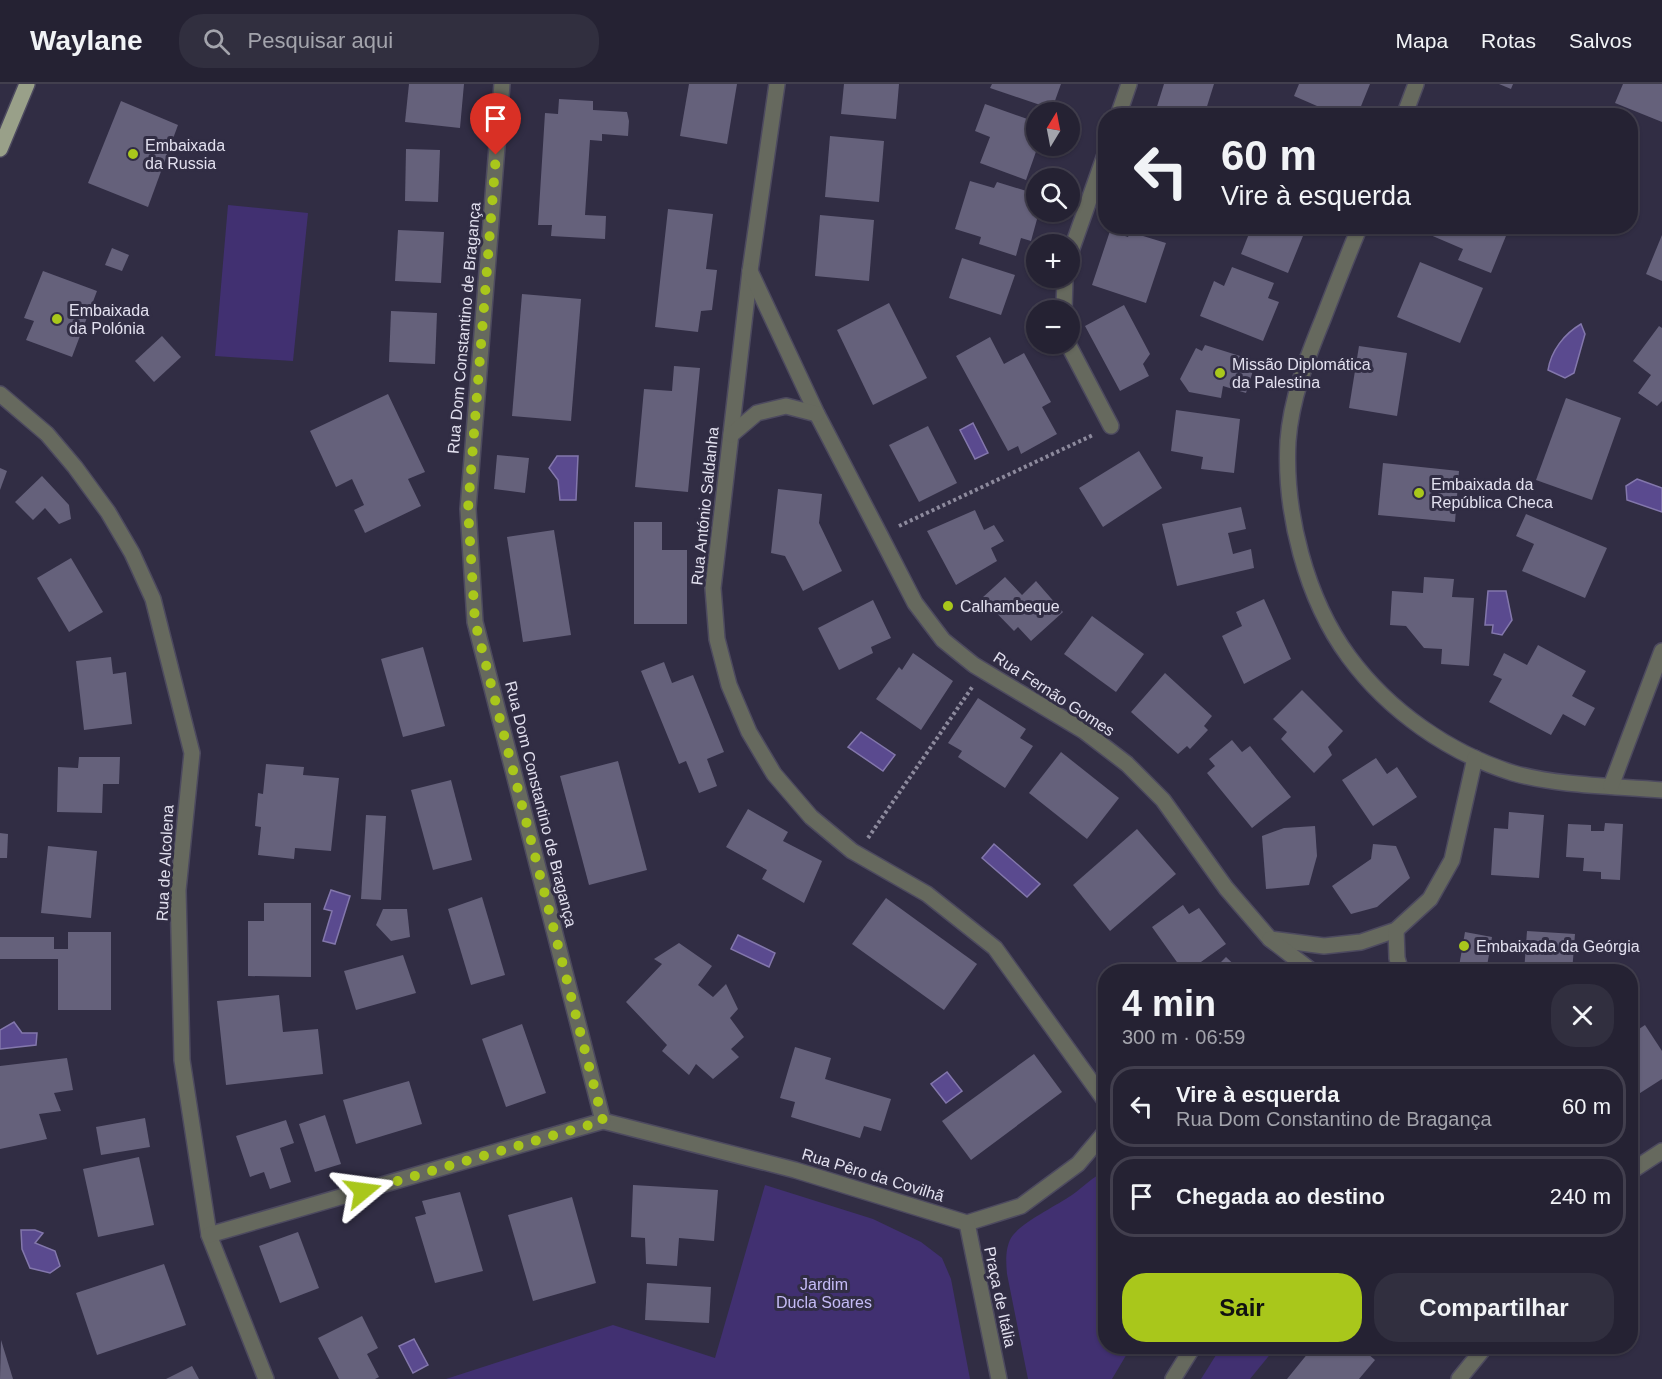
<!DOCTYPE html>
<html lang="pt">
<meta charset="utf-8">
<style>
body{margin:0;font-family:Helvetica,sans-serif;background:#312f3f;color:#f1f3f6;height:100vh;display:flex;flex-direction:column;font-size:22px;white-space:nowrap}
*{box-sizing:border-box;margin:0}
p{font-size:20px;color:#a3a4ac}
.icon{flex:none;width:33px;height:33px;fill:none;stroke:currentColor;stroke-width:2;stroke-linecap:round;stroke-linejoin:round}
.map{position:relative;flex:1;overflow:hidden}
.details{position:absolute;left:1098px;top:880px;width:540px;height:390px;display:flex;flex-direction:column;background:#252233;border-radius:24px;box-shadow:0 2px 4px #0004,0 0 0 2px #423f4e}
.details>*{flex:none}
.top-card{position:absolute;left:1098px;top:24px;width:540px;height:126px;border-radius:24px;box-shadow:0 2px 4px #0004,0 0 0 2px #423f4e;background:#252233;color:#f1f3f6;overflow:hidden}
.needle{width:39px;rotate:10deg}
.buttons{position:absolute;left:1026px;top:18px;display:grid;gap:12px}
.buttons a{display:grid;place-items:center;width:54px;height:54px;border-radius:50%;background:#252233;box-shadow:0 2px 4px #0004,0 0 0 2px #423f4e;font-size:30px}
.pin{position:absolute;display:grid;place-items:center;width:51px;height:51px;color:#fff;margin:-62px -26px;border-radius:50% 50% 50% 0;rotate:-45deg;box-shadow:0 0 6px #0007}
.pin .icon{rotate:45deg}
.me{position:absolute;width:66px;margin:-33px;rotate:74deg;stroke-linejoin:round;filter:drop-shadow(0 0 4px #0008)}
.turn{display:flex;align-items:center;gap:21px;height:126px;padding:0 24px;font-size:27px}
.turn .icon{width:78px;height:78px;stroke-width:2.5}
.turn b{display:block;font-size:42px;line-height:51px}
.round{display:grid;place-items:center;flex:none;width:63px;height:63px;border-radius:24px;background:#312f3f}
.summary{display:flex;align-items:center;justify-content:space-between;height:102px;padding:0 24px}
h1{font-size:36px;font-weight:700;line-height:45px}
.button{display:flex;gap:12px;margin-top:auto;padding:12px 24px}
.button a{flex:1;height:69px;border-radius:24px;background:#a9c71b;color:#111;font-size:24px;font-weight:700;line-height:69px;text-align:center}
.button a+a{background:#312f3f;color:#f1f3f6}
ul{padding:0;list-style:none}
li{display:flex;align-items:center;gap:18px;height:81px;margin:0 12px 9px;padding:0 12px;border:3px solid #423f4e;border-radius:24px}
li div{flex:1}
li b{display:block;font-size:22px}
li em{font-style:normal}
header{display:flex;align-items:center;gap:36px;box-sizing:border-box;height:84px;padding:0 30px;background:#252233;border-bottom:2px solid #423f4e}
header strong{font-size:28px}
nav{display:flex;gap:33px;margin-inline-start:auto;font-size:21px}
.search{width:420px;height:54px;background:#312f3f;display:flex;align-items:center;gap:15px;box-sizing:border-box;padding:0 21px;border-radius:24px;color:#a3a4ac;font-size:22px}
.map>svg:first-child{display:block}
</style>
<header>
<strong>Waylane</strong>
<div class="search"><svg class="icon" aria-label="search" viewBox="0 0 24 24"><circle cx="10" cy="10" r="6"/><path d="M15 15l6 6"/></svg>Pesquisar aqui</div>
<nav><a>Mapa</a><a>Rotas</a><a>Salvos</a></nav>
</header>
<div class="map">
<svg width="1662" height="1295" viewBox="0 0 1662 1295">
<rect width="100%" height="100%" fill="#312d44"/>
<g fill="#413071">
<path d="M228 121 308 129 293 277 215 272Z"/>
<path d="M1105 1087 1106 1263H1131L1112 1295H1028L1007 1190C1006 1178 1005 1165 1011 1154 1020 1139 1056 1122 1072 1111 1083 1103 1093 1093 1105 1087Z"/>
<path d="M765 1101 873 1135 921 1158 942 1174 951 1195 970 1295H446L613 1241 715 1274Z"/>
<path d="M1221 1263H1276L1250 1295H1201Z"/>
</g>
<g fill="#5a4a8f" stroke="#8377ac" stroke-width="1.5">
<path d="M1581 240 1585 250 1574 289 1565 294 1548 286C1551 267 1564 250 1581 240Z"/>
<path d="M973 339 988 369 975 375 960 346Z"/>
<path d="M557 372H578L576 416H560L558 396 549 384Z"/>
<path d="M1637 395 1662 404V428L1627 416 1626 402Z"/>
<path d="M1488 507H1506L1512 536 1502 551 1492 549 1493 541H1485Z"/>
<path d="M861 648 895 671 883 687 848 663Z"/>
<path d="M994 760 1040 800 1027 813 982 774Z"/>
<path d="M331 806 350 812 335 860 323 857 332 827 324 825Z"/>
<path d="M738 851 775 869 769 883 731 865Z"/>
<path d="M14 938 22 949H37L36 961 0 965V946Z"/>
<path d="M947 988 962 1007 946 1019 931 1000Z"/>
<path d="M21 1146H35L43 1149 35 1159 55 1167 60 1182 50 1189 30 1184 22 1165Z"/>
<path d="M414 1255 428 1281 413 1289 399 1262Z"/>
</g>
<g fill="#65617b">
<path d="M409 0H464L460 44 405 38Z"/>
<path d="M689 0H737L727 60 680 52Z"/>
<path d="M844 0H899L896 35 841 30Z"/>
<path d="M992 0H1061L1052 25 990 4Z"/>
<path d="M1164 0H1214L1204 32H1154Z"/>
<path d="M1299 0H1370L1357 32H1340L1294 12Z"/>
<path d="M1499 0H1513L1511 5Z"/>
<path d="M1623 0H1662V38L1615 19Z"/>
<path d="M559 15 593 17V26L627 28 629 37 628 52 602 50V57L590 56 585 131 606 132 605 155 551 152 552 141H538L545 29 558 30Z"/>
<path d="M121 17 178 41 148 123 88 99Z"/>
<path d="M985 20 1036 38V62H1038L1026 96 980 79 990 53 975 47Z"/>
<path d="M1482 26 1493 32H1480Z"/>
<path d="M830 52 884 57 879 118 825 113Z"/>
<path d="M406 65 440 66 438 118 405 117Z"/>
<path d="M970 97 994 104 997 98 1033 109 1029 120 1036 122V128H1039L1031 157 1021 154 1016 172 979 160 981 153 955 145Z"/>
<path d="M668 125 713 130 706 185 717 186 712 226 701 227 698 248 655 243Z"/>
<path d="M820 131 874 136 869 197 815 192Z"/>
<path d="M1252 142H1307L1288 189 1241 170Z"/>
<path d="M1431 142H1510L1491 189 1458 176 1463 165 1428 150Z"/>
<path d="M398 146 444 148 441 199 395 197Z"/>
<path d="M1110 147 1128 153 1130 148 1166 159 1146 219 1092 201Z"/>
<path d="M1662 151V197L1646 190Z"/>
<path d="M112 164 129 171 122 187 105 181Z"/>
<path d="M962 174 1015 191 1001 231 949 214Z"/>
<path d="M1420 178 1483 204 1460 259 1397 233Z"/>
<path d="M1232 183 1274 199 1268 214 1279 218 1263 257 1200 232 1214 197 1224 202Z"/>
<path d="M43 187 97 207 72 273 26 256 34 237 24 234Z"/>
<path d="M522 210 581 215 571 337 512 332Z"/>
<path d="M889 219 927 294 873 321 837 246Z"/>
<path d="M1124 221 1150 270 1143 280 1149 292 1120 307 1085 242Z"/>
<path d="M391 227 437 229 435 280 389 278Z"/>
<path d="M1659 242 1662 244V317L1657 322 1638 309 1651 291 1633 277Z"/>
<path d="M162 252 181 273 154 298 135 277Z"/>
<path d="M990 253 1004 280 1024 269 1051 318 1042 323 1057 350 1021 370 1018 362 1008 367 956 272Z"/>
<path d="M1205 261 1256 277 1246 309 1223 302 1221 314 1189 308 1180 295 1196 264 1202 267Z"/>
<path d="M1359 262 1407 269 1397 332 1349 324Z"/>
<path d="M674 282 700 284 688 408 635 403 644 305 672 307Z"/>
<path d="M388 310 425 388 408 395 421 422 365 449 354 426 364 421 352 395 336 403 310 347Z"/>
<path d="M1566 314 1621 334 1592 416 1536 396Z"/>
<path d="M1176 326 1240 335 1234 389 1201 385 1203 373 1171 367Z"/>
<path d="M928 342 957 399 919 418 889 361Z"/>
<path d="M1139 367 1162 404 1103 443 1079 404Z"/>
<path d="M497 371 529 374 525 409 494 405Z"/>
<path d="M1383 379 1459 387 1455 438 1378 431Z"/>
<path d="M0 384 7 387 0 406Z"/>
<path d="M42 392 69 421 71 435 59 440 45 424 33 436 15 418Z"/>
<path d="M778 405 822 410 819 439 842 487 803 507 785 472 771 469Z"/>
<path d="M1241 423 1246 445 1228 449 1233 470 1251 465 1254 484 1177 502 1162 440Z"/>
<path d="M975 426 984 446 994 441 1004 457 991 464 997 477 956 501 927 447Z"/>
<path d="M1526 430 1607 464 1585 514 1522 487 1534 460 1516 452Z"/>
<path d="M634 438H662V466H687V540H634Z"/>
<path d="M554 446 571 551 523 558 507 453Z"/>
<path d="M71 474 103 528 69 548 37 494Z"/>
<path d="M1005 493 1022 511 1036 497 1063 528 1031 557 1018 543 1014 547 982 514Z"/>
<path d="M1424 493 1454 495 1452 513 1474 514 1469 582 1441 580 1442 565 1424 564 1406 542 1390 541 1392 507 1423 509Z"/>
<path d="M1264 515 1291 575 1244 600 1222 552 1242 542 1236 528Z"/>
<path d="M873 516 891 554 871 563 873 569 839 586 818 544Z"/>
<path d="M1092 532 1144 570 1116 608 1064 570Z"/>
<path d="M1538 561 1586 587 1572 612 1595 624 1585 642 1563 630 1551 651 1489 618 1502 595 1493 591 1504 569 1527 581Z"/>
<path d="M423 563 445 642 403 653 381 575Z"/>
<path d="M913 569 953 597 921 646 876 615 899 583 902 586Z"/>
<path d="M111 573 113 590 126 588 132 640 84 646 76 577Z"/>
<path d="M664 578 672 599 693 591 724 668 707 675 717 702 699 709 686 677 679 680 641 587Z"/>
<path d="M1165 589 1212 632 1204 642 1208 646 1190 665 1187 662 1178 670 1131 628Z"/>
<path d="M1302 606 1343 647 1328 663 1332 671 1314 689 1281 655 1287 648 1273 635Z"/>
<path d="M978 614 1026 645 1020 654 1033 662 1005 704 958 673 962 667 948 659Z"/>
<path d="M1232 656 1242 668 1250 662 1291 713 1252 744 1207 689 1215 682 1209 675Z"/>
<path d="M1061 668 1119 714 1087 755 1029 709Z"/>
<path d="M79 673H120L119 700H103L102 729 57 728 58 683 78 684Z"/>
<path d="M1376 674 1387 690 1397 683 1417 713 1373 742 1342 696Z"/>
<path d="M618 677 647 786 589 801 560 692Z"/>
<path d="M266 680 304 683 303 691 339 694 331 767 295 764 294 775 258 771 261 743 255 742 258 709 263 710Z"/>
<path d="M451 696 472 776 433 786 411 706Z"/>
<path d="M748 725 788 748 783 757 822 777 804 819 762 795 767 786 726 763Z"/>
<path d="M1509 728 1544 731 1539 794 1491 791 1494 744 1508 745Z"/>
<path d="M366 731 386 732 381 816 361 815Z"/>
<path d="M1605 739 1623 740 1620 796 1601 795V788L1583 787 1584 774 1566 773 1568 740 1591 741V747H1604Z"/>
<path d="M1315 742 1317 772 1309 801 1266 805 1262 752 1284 744Z"/>
<path d="M1137 745 1176 790 1110 847 1073 801Z"/>
<path d="M0 749 8 750 7 774H0Z"/>
<path d="M1373 760 1396 762 1410 794 1377 823 1351 830 1332 802 1371 775Z"/>
<path d="M48 762 97 767 91 834 41 829Z"/>
<path d="M482 813 505 891 471 901 448 825Z"/>
<path d="M886 814 977 880 944 926 852 860Z"/>
<path d="M264 819H311V893L248 892V837H264Z"/>
<path d="M1183 821 1189 830 1199 824 1226 860 1187 888H1184L1152 843Z"/>
<path d="M383 825H407L410 853 391 857 376 841Z"/>
<path d="M1527 847 1575 850 1572 888H1524Z"/>
<path d="M68 848H111V926H58V875H0V853H54V865H68Z"/>
<path d="M1465 848 1492 853 1486 888H1458Z"/>
<path d="M679 859 712 882 698 901 713 913 726 900 738 925 730 934 744 953 731 965 739 973 713 995 696 980 689 991 662 967 667 961 626 918 662 880 654 875Z"/>
<path d="M403 871 416 909 356 926 344 887Z"/>
<path d="M1226 873 1242 888H1211Z"/>
<path d="M1266 881 1279 888H1262Z"/>
<path d="M279 911 283 948 318 945 323 990 226 1001 217 917Z"/>
<path d="M522 940 546 1009 506 1023 482 955Z"/>
<path d="M1645 941 1662 967V995L1637 1011 1630 1001V951Z"/>
<path d="M795 963 831 974 825 995 891 1015 881 1047 864 1042 860 1054 791 1033 795 1018 780 1014Z"/>
<path d="M1034 970 1062 1008 971 1076 942 1037Z"/>
<path d="M67 974 73 1006 54 1009 61 1027 39 1030 47 1055 0 1065V982Z"/>
<path d="M409 997 422 1040 356 1060 343 1016Z"/>
<path d="M325 1031 341 1080 315 1088 299 1040Z"/>
<path d="M145 1034 150 1063 101 1071 96 1043Z"/>
<path d="M286 1036 294 1059 280 1064 291 1098 270 1105 264 1088 250 1093 236 1052Z"/>
<path d="M139 1073 154 1141 98 1153 83 1085Z"/>
<path d="M633 1101 718 1106 714 1157 679 1154 677 1182 646 1180 645 1154 631 1153Z"/>
<path d="M460 1108 483 1187 435 1199 415 1133 426 1130 422 1117Z"/>
<path d="M572 1113 596 1199 533 1217 508 1131Z"/>
<path d="M298 1148 319 1204 280 1219 259 1162Z"/>
<path d="M164 1180 186 1241 97 1271 76 1209Z"/>
<path d="M647 1199 711 1203 709 1239 645 1236Z"/>
<path d="M362 1232 378 1264 367 1270 379 1293 375 1295H339L318 1254Z"/>
<path d="M1 1256 13 1295H0Z"/>
<path d="M1313 1263H1360L1375 1276 1359 1295H1287Z"/>
<path d="M192 1282 199 1295H166Z"/>
</g>
<g fill="none" stroke-linecap="round" stroke-linejoin="round">
<g stroke="#4d4a5f" stroke-width="18">
<g id="minor">
<path d="M777 0 750 187 713 504 717 555 729 601 749 648 774 690 811 733 852 767 927 810 995 864 1106 1018"/>
<path d="M1118 32 1129 0"/>
<path d="M1404 32 1416 0"/>
<path d="M1360 142C1347 173 1335 204 1323 235 1307 274 1291 315 1288 357 1284 428 1306 515 1349 573 1389 627 1449 669 1513 689 1558 702 1615 702 1662 706"/>
<path d="M1070 170 1106 68"/>
<path d="M750 187 817 330 880 451 915 519 943 556 974 581 1084 647 1127 680 1163 716 1226 804 1270 855 1324 862 1361 858 1396 846 1430 815 1452 776 1475 674"/>
<path d="M1064 226 1065 194"/>
<path d="M1068 260 1111 342"/>
<path d="M0 310 47 350 75 383 108 428 132 469 153 515 192 669 178 806 182 976 209 1151 266 1295"/>
<path d="M731 351 757 329 786 322 817 330"/>
<path d="M1611 702 1662 567"/>
<path d="M1396 846 1397 874 1401 888"/>
<path d="M1270 855 1313 888"/>
<path d="M603 1037 795 1086 967 1139 1021 1122 1078 1080 1106 1047"/>
<path d="M1630 1088 1662 1067"/>
<path d="M967 1139 999 1295"/>
<path d="M209 1151 603 1037 475 538 468 425 502 0"/>
<path d="M1173 1295 1193 1263"/>
<path d="M1459 1295 1485 1263"/>
</g>
</g>
<g stroke="#4d4a5f" stroke-width="18">
<path id="major" d="M0 65 27 0"/>
</g>
<g stroke="#8d8a9d" stroke-width="4" stroke-dasharray="3 3" stroke-linecap="butt">
<path d="M899 442 1093 351"/>
<path d="M868 754 973 602"/>
</g>
<use href="#minor" stroke="#66695e" stroke-width="15"/>
<use href="#major" stroke="#99a089" stroke-width="15"/>
</g>
<g fill="none" stroke-linecap="round" stroke-linejoin="round">
<path stroke="#a9c71b" stroke-width="10" stroke-dasharray="0 18" d="M363 1107 603 1037 475 538 468 425 496 71"/>
</g>
<g fill="#a9c71b" stroke="#312d44" stroke-width="2">
<circle cx="133" cy="70" r="6"/>
<circle cx="57" cy="235" r="6"/>
<circle cx="1220" cy="289" r="6"/>
<circle cx="1419" cy="409" r="6"/>
<circle cx="948" cy="522" r="6"/>
<circle cx="1464" cy="862" r="6"/>
</g>
<g text-anchor="middle" dominant-baseline="central" stroke-width="6" stroke-linejoin="round" paint-order="stroke">
<g font-size="16" fill="#e2e0ef" stroke="#312d44" text-anchor="start">
<text x="145" y="61">Embaixada<tspan x="145" dy="18">da Russia</tspan></text>
<text x="69" y="226">Embaixada<tspan x="69" dy="18">da Polónia</tspan></text>
<text x="1232" y="280">Missão Diplomática<tspan x="1232" dy="18">da Palestina</tspan></text>
<text x="1431" y="400">Embaixada da<tspan x="1431" dy="18">República Checa</tspan></text>
<text x="960" y="522">Calhambeque</text>
<text x="1476" y="862">Embaixada da Geórgia</text>
</g>
<g font-size="16" fill="#e2e0ef" stroke="#312d44">
<text transform="translate(464 244) rotate(-85)">Rua Dom Constantino de Bragança</text>
<text transform="translate(705 422) rotate(-84)">Rua António Saldanha</text>
<text transform="translate(1054 610) rotate(33)">Rua Fernão Gomes</text>
<text transform="translate(541 720) rotate(76)">Rua Dom Constantino de Bragança</text>
<text transform="translate(165 779) rotate(-87)">Rua de Alcolena</text>
<text transform="translate(873 1091) rotate(17)">Rua Pêro da Covilhã</text>
<text transform="translate(1000 1213) rotate(78)">Praça de Itália</text>
</g>
<g font-size="16" fill="#c5bbf6" stroke="#312d44">
<text x="824" y="1200">Jardim<tspan x="824" dy="18">Ducla Soares</tspan></text>
</g>
</g>
</svg>
<div class="buttons">
<a><svg class="needle" viewBox="-14 -14 28 28"><path d="M0-13l5 13h-10z" fill="#e53935"/><path d="M0 13l5-13h-10z" fill="#a3a4ac"/></svg></a>
<a><svg class="icon" aria-label="search" viewBox="0 0 24 24"><circle cx="10" cy="10" r="6"/><path d="M15 15l6 6"/></svg></a>
<a>+</a>
<a>−</a>
</div>
<div class="pin" style="left:496px;top:71px;background:#d93025"><svg class="icon" aria-label="arrive" viewBox="0 0 24 24"><path d="M6 21V4h12l-3 4 3 4H6"/></svg></div>
<svg class="me" style="left:363px;top:1107px" viewBox="-20 -20 40 40"><path d="M0-17L14 15 0 8-14 15z" fill="#a9c71b" stroke="#fff" stroke-width="4"/></svg>
<div class="top-card">
<div class="turn"><svg class="icon" aria-label="left" viewBox="0 0 24 24"><path d="M17 20v-9H6M10 6l-5 5 5 5"/></svg><div><b>60 m</b>Vire à esquerda</div></div>
</div>
<section class="details">
<div class="summary"><div><h1>4 min</h1><p>300 m · 06:59</p></div><a class="round"><svg class="icon" aria-label="close" viewBox="0 0 24 24"><path d="M6 6l12 12M18 6L6 18"/></svg></a></div>
<ul>
<li><svg class="icon" aria-label="left" viewBox="0 0 24 24"><path d="M17 20v-9H6M10 6l-5 5 5 5"/></svg><div><b>Vire à esquerda</b><p>Rua Dom Constantino de Bragança</p></div><em>60 m</em></li>
<li><svg class="icon" aria-label="arrive" viewBox="0 0 24 24"><path d="M6 21V4h12l-3 4 3 4H6"/></svg><div><b>Chegada ao destino</b></div><em>240 m</em></li>
</ul>
<div class="button"><a>Sair</a><a>Compartilhar</a></div>
</section>
</div>
